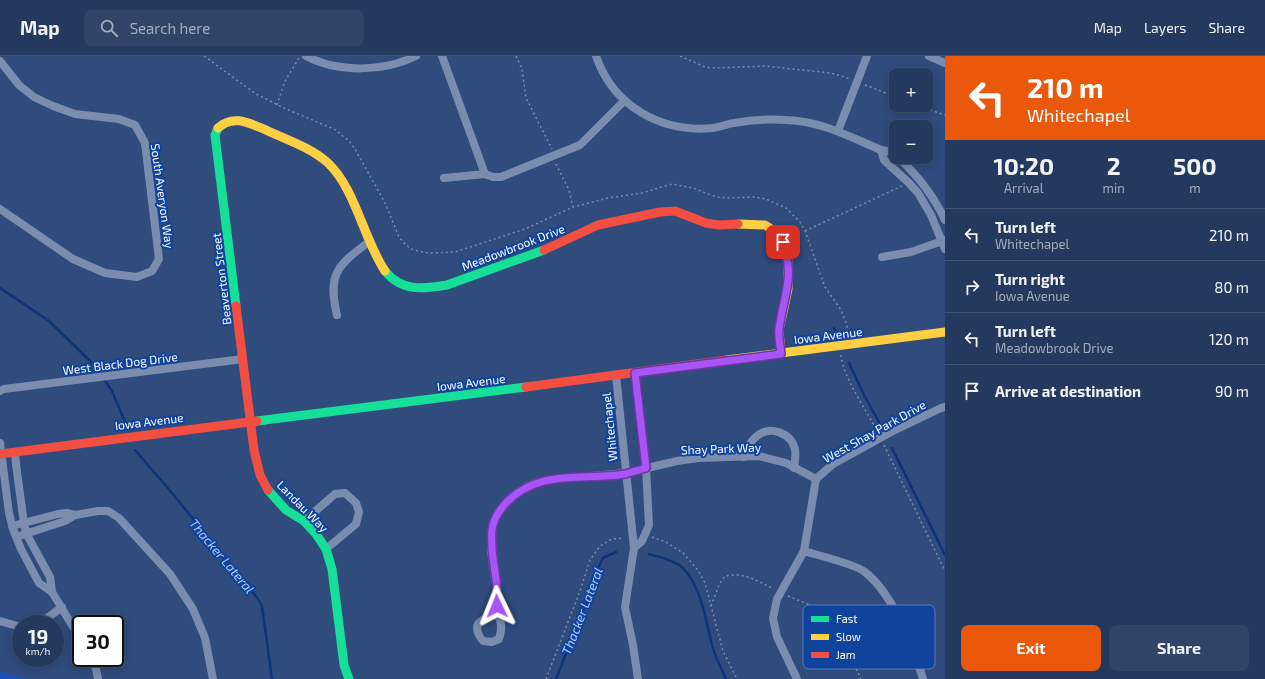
<!DOCTYPE html>
<meta charset="utf-8">
<style>
body{margin:0;font-family:"Exo 2",sans-serif;background:#304467;color:#f1f3f6;height:100vh;display:flex;flex-direction:column;font-size:15px;white-space:nowrap}
*{box-sizing:border-box;margin:0}
p{font-size:13px;color:#a3acbc}
.icon{flex:none;width:22px;height:22px;fill:none;stroke:currentColor;stroke-width:2;stroke-linecap:round;stroke-linejoin:round}
.map{position:relative;flex:1;overflow:hidden}
.side{display:flex;flex-direction:column;background:#24395e;width:320px}
.side>*{flex:none}
.guide{background:#ea580c;color:#fff;overflow:hidden}
.fabs{position:absolute;left:889px;top:12px;display:grid;gap:8px}
.fabs a{display:grid;place-items:center;width:44px;height:44px;border-radius:8px;background:#24395e;box-shadow:0 2px 10px #0003,0 0 0 1px #415373;font-size:20px}
.speed{position:absolute;left:12px;top:559px;display:flex;gap:8px;font-size:20px;font-weight:700;text-align:center}
.speed>*{display:grid;place-content:center;width:52px;height:52px;border-radius:50%;background:#24395e;box-shadow:0 2px 10px #0003,0 0 0 1px #415373;line-height:1}
.speed small{font-size:10px;font-weight:400}
.speed .limit{border:2px solid #111;border-radius:6px;background:#fff;color:#111}
.pin{position:absolute;display:grid;place-items:center;width:34px;height:34px;color:#fff;margin:-17px;border-radius:8px;box-shadow:0 2px 6px #0006}
.me{position:absolute;width:44px;margin:-22px;rotate:358deg;stroke-linejoin:round;filter:drop-shadow(0 0 3px #0008)}
.turn{display:flex;align-items:center;gap:14px;height:84px;padding:0 16px;font-size:18px}
.turn .icon{width:52px;height:52px;stroke-width:2.5}
.turn b{display:block;font-size:28px;line-height:34px}
.eta{display:flex;justify-content:space-evenly;align-items:center;height:68px;text-align:center}
.eta b{font-size:24px;font-weight:700;line-height:28px}
.cta{display:flex;gap:8px;margin-top:auto;padding:8px 16px}
.cta a{flex:1;height:46px;border-radius:8px;background:#ea580c;color:#fff;font-size:16px;font-weight:700;line-height:46px;text-align:center}
.cta a+a{background:#304467;color:#f1f3f6}
ul{padding:0;list-style:none}
li{display:flex;align-items:center;gap:12px;height:52px;padding:0 16px;border-top:1px solid #415373}
li div{flex:1}
li b{display:block;font-size:15px}
li em{font-style:normal}
header{display:flex;align-items:center;gap:24px;box-sizing:border-box;height:56px;padding:0 20px;background:#24395e;border-bottom:1px solid #415373}
header strong{font-size:19px}
nav{display:flex;gap:22px;margin-inline-start:auto;font-size:14px}
.search{width:280px;height:36px;background:#304467;display:flex;align-items:center;gap:10px;box-sizing:border-box;padding:0 14px;border-radius:8px;color:#a3acbc;font-size:15px}
main{display:flex;flex:1;min-height:0}
.map>svg:first-child{display:block}
</style>
<header>
<strong>Map</strong>
<div class="search"><svg class="icon" aria-label="search" viewBox="0 0 24 24"><circle cx="10" cy="10" r="6"/><path d="M15 15l6 6"/></svg>Search here</div>
<nav><a>Map</a><a>Layers</a><a>Share</a></nav>
</header>
<main>
<div class="map">
<svg width="945" height="623" viewBox="0 0 945 623">
<rect width="100%" height="100%" fill="#304c7d"/>
<path fill="#1a53af" d="M0 615 27 623H0Z"/>
<g fill="none" stroke-linecap="round" stroke-linejoin="round">
<g stroke="#0d3378" stroke-width="2.5">
<path d="M0 232 49 265 94 309 112 335 127 371"/>
<path d="M834 272 839 281"/>
<path d="M849 307 865 341 879 366"/>
<path d="M892 392 945 499"/>
<path d="M135 394 172 437 258 543 262 550 272 623"/>
<path d="M649 498C659 501 674 504 683 512 701 530 706 565 712 589 715 601 721 612 726 623"/>
<path d="M556 623 589 540 593 522 603 502 616 496"/>
</g>
<g stroke="#7b8dae" stroke-width="1.5" stroke-dasharray="2 3" stroke-linecap="butt">
<path d="M204 0 256 38 286 53 334 73 349 85 355 93 385 147 399 181 405 188 411 193 422 196 431 197 455 196 525 173 573 151 608 142 642 137 672 128 693 132 708 138 718 141 729 142 754 141 766 143 786 152 800 166 805 175 825 231 841 254 847 269 848 279"/>
<path d="M516 0 522 13 526 42 552 93"/>
<path d="M680 0 705 11 715 12 764 10 822 16 835 18 850 23"/>
<path d="M865 29 896 41"/>
<path d="M277 49 285 25 299 2"/>
<path d="M916 49 945 59"/>
<path d="M556 108 569 134 573 151"/>
<path d="M805 175 902 130"/>
<path d="M841 299C844 324 866 353 877 375"/>
<path d="M884 389 945 515"/>
<path d="M652 481 666 486 683 497 698 514 705 527 723 595 737 623"/>
<path d="M788 540 820 553 833 567 861 623"/>
<path d="M711 550 719 529 725 520C745 516 757 525 774 533"/>
<path d="M546 623 580 535 590 504 600 490 612 483 624 482"/>
</g>
<g stroke="#7b8dae" stroke-width="8">
<path d="M306 0C338 17 384 16 416 0"/>
<path d="M442 0 485 118"/>
<path d="M596 0C613 50 661 77 713 72 720 71 727 68 734 67 751 64 769 63 786 64 821 65 850 81 881 94"/>
<path d="M929 0 945 7"/>
<path d="M0 5 19 29 34 41 53 50 75 58 119 63 135 69 145 87 159 203 152 215 137 221 105 217 73 203 0 153"/>
<path d="M838 75 867 0"/>
<path d="M896 99 893 96 881 94 884 104 909 127 918 137 931 159 945 193"/>
<path d="M898 101C917 119 934 140 945 164"/>
<path d="M444 122 485 118 493 121H501L580 89 624 45"/>
<path d="M882 201 911 196 945 184"/>
<path d="M337 259C327 217 338 209 370 185"/>
<path d="M616 319 634 492 625 551 633 589 638 623"/>
<path d="M0 335 4 333 243 303"/>
<path d="M0 387 9 457 13 473 21 493 39 527 52 536 81 584"/>
<path d="M15 396 16 408 24 468 27 479 50 521 52 536"/>
<path d="M743 401C747 393 750 385 757 380 770 369 791 377 795 393 796 399 795 406 794 412"/>
<path d="M816 423 833 408 893 375 941 352 945 351"/>
<path d="M304 465 335 438 345 437 356 447 359 456 356 468 326 493"/>
<path d="M12 470 58 458 67 457 75 459 98 455H108L119 462 170 518 193 553 205 582 213 623"/>
<path d="M22 479 65 465 75 459"/>
<path d="M634 492 642 485 649 469 646 412 635 317"/>
<path d="M804 495C819 500 853 507 865 516 893 538 913 590 923 623"/>
<path d="M496 558 498 541 491 496 492 473 498 456 511 441 527 430 545 424 626 417 677 405 698 402 759 400 786 407 816 423"/>
<path d="M496 558C503 565 502 574 499 583L492 586 483 585C470 569 480 563 496 558Z"/>
<path d="M0 565 21 571"/>
<path d="M34 568 42 566 62 551"/>
<path d="M91 602 96 613 98 623"/>
<path d="M797 623 777 581 773 562 777 543 804 495 816 423"/>
</g>
<g stroke="#16e098" stroke-width="9">
<path d="M218 72 215 79 236 250"/>
<path d="M385 215C402 236 423 233 447 229L544 194"/>
<path d="M257 365 526 331"/>
<path d="M268 434 286 454 304 465 316 478 326 493 332 513 344 609 349 623"/>
</g>
<g stroke="#ffcf43" stroke-width="9">
<path d="M218 72C233 58 249 67 266 74 287 84 310 91 328 107 355 132 364 184 385 215"/>
<path d="M738 168 765 169 776 176 783 186 788 200V233L779 274 781 298"/>
<path d="M727 304 945 276"/>
</g>
<g stroke="#f24e42" stroke-width="9">
<path d="M544 194 598 169 660 156 675 155 706 167 719 169 738 168"/>
<path d="M236 250 254 394 260 419 268 434"/>
<path d="M526 331 727 304"/>
<path d="M0 398 257 365"/>
</g>
</g>
<g fill="none" stroke-linecap="round" stroke-linejoin="round">
<g stroke="#6d37a1" stroke-width="10">
<path id="route" d="M497 550C500 525 489 500 492 474 493 464 499 455 505 448 538 412 583 425 625 418 632 416 639 414 646 412L635 317 781 298C780 289 778 281 779 273 784 237 795 223 783 186"/>
</g>
<use href="#route" stroke="#a855f7" stroke-width="7"/>
</g>
<g text-anchor="middle" dominant-baseline="central" stroke-width="4" stroke-linejoin="round" paint-order="stroke">
<g font-size="12" fill="#fff" stroke="#10439d">
<text transform="translate(163 140) rotate(82)">South Averyon Way</text>
<text transform="translate(513 191) rotate(-21)">Meadowbrook Drive</text>
<text transform="translate(221 223) rotate(-97)">Beaverton Street</text>
<text transform="translate(828 279) rotate(-7)">Iowa Avenue</text>
<text transform="translate(120 307) rotate(-7)">West Black Dog Drive</text>
<text transform="translate(471 326) rotate(-7)">Iowa Avenue</text>
<text transform="translate(149 365) rotate(-7)">Iowa Avenue</text>
<text transform="translate(609 371) rotate(-96)">Whitechapel</text>
<text transform="translate(874 375) rotate(-29)">West Shay Park Drive</text>
<text transform="translate(721 392) rotate(-2)">Shay Park Way</text>
<text transform="translate(303 450) rotate(45)">Landau Way</text>
</g>
<g font-size="13" font-style="italic" fill="#b1cefb" stroke="#10439d">
<text transform="translate(222 500) rotate(50)">Thacker Lateral</text>
<text transform="translate(582 555) rotate(-69)">Thacker Lateral</text>
</g>
</g>
<rect x="803" y="549" width="132" height="64" rx="6" fill="#10439d" stroke="#587bba" stroke-width="1"/>
<rect x="811" y="560" width="18" height="6" fill="#16e098"/>
<rect x="811" y="578" width="18" height="6" fill="#ffcf43"/>
<rect x="811" y="596" width="18" height="6" fill="#f24e42"/>
<g font-size="11" fill="#fff">
<text x="836" y="567">Fast</text>
<text x="836" y="585">Slow</text>
<text x="836" y="603">Jam</text>
</g>
</svg>
<div class="fabs">
<a>+</a>
<a>−</a>
</div>
<div class="speed"><div>19<small>km/h</small></div><div class="limit">30</div></div>
<div class="pin" style="left:783px;top:186px;background:#d93025"><svg class="icon" aria-label="arrive" viewBox="0 0 24 24"><path d="M6 21V4h12l-3 4 3 4H6"/></svg></div>
<svg class="me" style="left:497px;top:550px" viewBox="-20 -20 40 40"><path d="M0-17L14 15 0 8-14 15z" fill="#a855f7" stroke="#fff" stroke-width="4"/></svg>
</div>
<section class="side">
<div class="guide">
<div class="turn"><svg class="icon" aria-label="left" viewBox="0 0 24 24"><path d="M17 20v-9H6M10 6l-5 5 5 5"/></svg><div><b>210 m</b>Whitechapel</div></div>
</div>
<div class="eta">
<div><b>10:20</b><p>Arrival</p></div>
<div><b>2</b><p>min</p></div>
<div><b>500</b><p>m</p></div>
</div>
<ul>
<li><svg class="icon" aria-label="left" viewBox="0 0 24 24"><path d="M17 20v-9H6M10 6l-5 5 5 5"/></svg><div><b>Turn left</b><p>Whitechapel</p></div><em>210 m</em></li>
<li><svg class="icon" aria-label="right" viewBox="0 0 24 24"><path d="M7 20v-9h11M14 6l5 5-5 5"/></svg><div><b>Turn right</b><p>Iowa Avenue</p></div><em>80 m</em></li>
<li><svg class="icon" aria-label="left" viewBox="0 0 24 24"><path d="M17 20v-9H6M10 6l-5 5 5 5"/></svg><div><b>Turn left</b><p>Meadowbrook Drive</p></div><em>120 m</em></li>
<li><svg class="icon" aria-label="arrive" viewBox="0 0 24 24"><path d="M6 21V4h12l-3 4 3 4H6"/></svg><div><b>Arrive at destination</b></div><em>90 m</em></li>
</ul>
<div class="cta"><a>Exit</a><a>Share</a></div>
</section>
</main>
